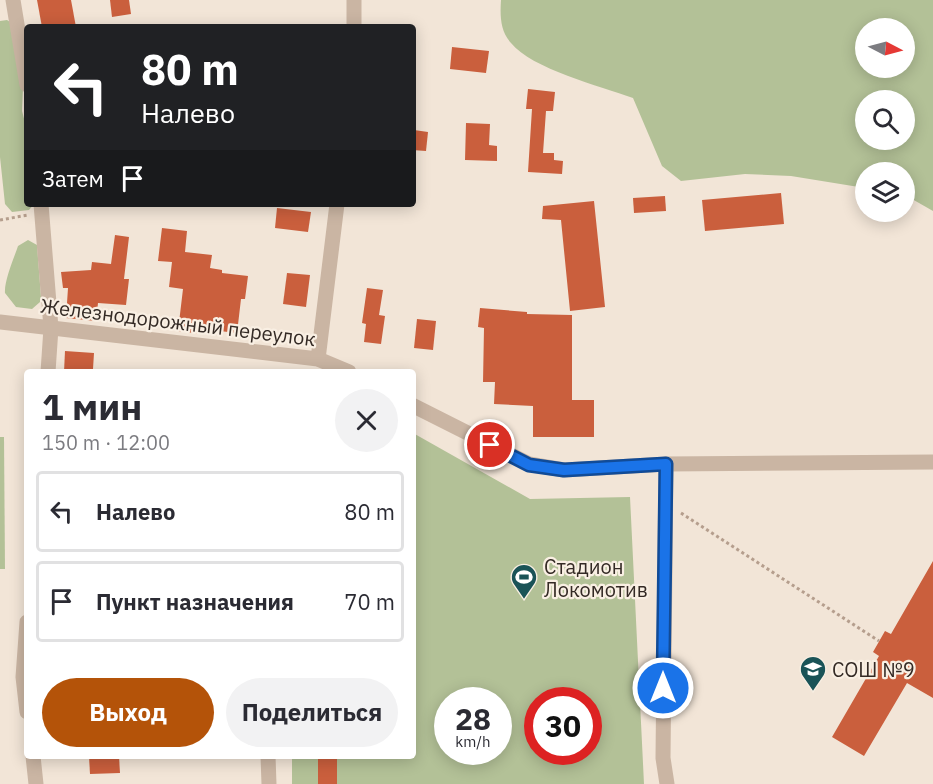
<!DOCTYPE html>
<html lang="ru">
<meta charset="utf-8">
<style>
body{margin:0;font-family:"IBM Plex Sans",sans-serif;background:#f2f2f3;color:#2b2b33;height:100vh;display:flex;flex-direction:column;font-size:22px;white-space:nowrap}
*{box-sizing:border-box;margin:0}
p{font-size:20px;color:#7c7c81}
.icon{flex:none;width:33px;height:33px;fill:none;stroke:currentColor;stroke-width:2;stroke-linecap:round;stroke-linejoin:round}
.map{position:relative;flex:1;overflow:hidden}
.details{position:absolute;left:24px;top:369px;width:392px;height:390px;display:flex;flex-direction:column;background:#fff;border-radius:6px;box-shadow:0 3px 15px #0003}
.details>*{flex:none}
.hud{position:absolute;left:24px;top:24px;width:392px;height:183px;border-radius:6px;box-shadow:0 3px 15px #0003;background:#202124;color:#fff;overflow:hidden}
.needle{width:39px;rotate:96deg}
.fabs{position:absolute;left:855px;top:18px;display:grid;gap:12px}
.fabs a{display:grid;place-items:center;width:60px;height:60px;border-radius:50%;background:#fff;box-shadow:0 3px 15px #0003;font-size:30px}
.speed{position:absolute;left:434px;top:687px;display:flex;gap:12px;font-size:30px;font-weight:700;text-align:center}
.speed>*{display:grid;place-content:center;width:78px;height:78px;border-radius:50%;background:#fff;box-shadow:0 3px 15px #0003;line-height:1}
.speed small{font-size:15px;font-weight:400}
.speed .limit{border:9px solid #d22;background:#fff;color:#111}
.pin{position:absolute;display:grid;place-items:center;width:51px;height:51px;color:#fff;margin:-26px;border:3px solid #fff;border-radius:50%;box-shadow:0 2px 6px #0007}
.me{position:absolute;width:66px;margin:-33px;rotate:0deg;stroke-linejoin:round;filter:drop-shadow(0 0 4px #0008)}
.turn{display:flex;align-items:center;gap:21px;height:126px;padding:0 18px;font-size:27px}
.turn .icon{width:78px;height:78px;stroke-width:2.5}
.turn b{display:block;font-size:42px;line-height:51px}
.then{display:flex;align-items:center;height:57px;padding:0 18px;background:#0003;gap:12px;font-size:22px}
.round{display:grid;place-items:center;flex:none;width:63px;height:63px;border-radius:32px;background:#f2f2f3}
.head{display:flex;align-items:center;justify-content:space-between;height:102px;padding:0 18px}
h1{font-size:36px;font-weight:700;line-height:45px}
.cta{display:flex;gap:12px;margin-top:auto;padding:12px 18px}
.cta a{flex:1;height:69px;border-radius:36px;background:#b45309;color:#fff;font-size:24px;font-weight:700;line-height:69px;text-align:center}
.cta a+a{background:#f2f2f3;color:#2b2b33}
ul{padding:0;list-style:none}
li{display:flex;align-items:center;gap:18px;height:81px;margin:0 12px 9px;padding:0 6px;border:3px solid #e1e1e2;border-radius:6px}
li div{flex:1}
li b{display:block;font-size:22px}
li em{font-style:normal}
.map>svg:first-child{display:block}
</style>
<div class="map">
<svg width="933" height="784" viewBox="0 0 933 784">
<rect width="100%" height="100%" fill="#f2e5d7"/>
<g fill="#b3c197" fill-rule="evenodd">
<path d="M501 0H933V211L905 195 904 172H866L865 188 791 176 745 174 681 181 662 166 633 98C600 86 532 69 511 43 500 31 500 15 501 0ZM866 28H904V68H866ZM866 100H904V140H866Z"/>
<path d="M7 20 10 22 23 88 22 111 27 130V204H34L29 210 12 212 5 204 0 157V21Z"/>
<path d="M28 240 37 245 41 297 40 302 32 309 16 307 5 293C4 281 14 258 18 246Z"/>
<path d="M413 433 530 499 630 497 644 784H292V756H412ZM447 700H498V752H447ZM537 700H588V752H537Z"/>
<path d="M0 437H4L5 569H0Z"/>
</g>
<g fill="#ca5f3d">
<path d="M37 0H71L76 27H42Z"/>
<path d="M110 0H129L131 14 112 17Z"/>
<path d="M452 47 489 51 486 73 450 69Z"/>
<path d="M528 89 555 92 553 111H546L543 153H554V160L563 161 562 174 528 172 532 109H526Z"/>
<path d="M466 123 490 124 489 145 497 146V161L465 160Z"/>
<path d="M414 130 428 132 426 151 412 150Z"/>
<path d="M781 193 784 224 705 231 702 200Z"/>
<path d="M665 196 666 211 634 213 633 198Z"/>
<path d="M594 201 605 307 570 311 561 220 542 219 543 206Z"/>
<path d="M277 208 311 212 308 232 275 228Z"/>
<path d="M162 228 187 231 185 252 212 255 210 268 222 270V273L248 276 245 299H241L237 333 202 329V334L178 331 183 289 169 287 172 262 158 261Z"/>
<path d="M115 235 129 237 124 279H129L126 305 98 303 96 321 66 318 68 288H63L61 272 91 270 92 262 111 264Z"/>
<path d="M287 273 310 275 306 307 283 304Z"/>
<path d="M367 288 383 290 379 315 385 316 381 344 364 342 366 324 362 323Z"/>
<path d="M480 308 527 312V314L572 315V400H594V437H533V406L494 404 495 382H483L484 328 478 327Z"/>
<path d="M417 319 436 321 433 350 414 348Z"/>
<path d="M65 351 94 353 93 369 64 372Z"/>
<path d="M933 561V698L907 683 864 756 832 737 879 656 873 652 885 631 891 634Z"/>
<path d="M89 756H119L120 773 90 774Z"/>
<rect x="318" y="756" width="19" height="28"/>
</g>
<g fill="none" stroke-linecap="round" stroke-linejoin="round">
<g stroke="#b59e8d" stroke-width="3" stroke-dasharray="3 3" stroke-linecap="butt">
<path d="M0 220 28 215"/>
<path d="M681 513 879 641"/>
</g>
<g stroke="#cab5a3" stroke-width="15">
<path d="M13 0 27 85"/>
<path d="M354 27V0"/>
<path d="M41 204 51 328 48 372"/>
<path d="M0 322 318 359 349 372"/>
<path d="M318 359 337 204"/>
<path d="M412 405 529 464 564 470 666 464 933 462"/>
<path d="M666 464 663 758 667 784"/>
<path d="M27 622 23 677 27 712"/>
<path d="M33 756 36 784"/>
<path d="M268 756 269 784"/>
</g>
</g>
<g fill="none" stroke-linecap="round" stroke-linejoin="round">
<g stroke="#114b97" stroke-width="15">
<path id="route" d="M490 445 529 465 564 470 666 464 663 688"/>
</g>
<use href="#route" stroke="#1a73e8" stroke-width="10"/>
</g>
<defs>
<g id="stadium-pin" transform="scale(1.35)"><path d="M0 17L-7.5 6A9.5 9.5 0 1 1 7.5 6Z" fill="#1a5357" stroke="#f9efe3"/><path d="M0-5a6.5 5 0 1 0 0 10a6.5 5 0 1 0 0-10ZM-3.5-1.8h7v3.6h-7Z" fill="#fff"/></g>
<g id="school-pin" transform="scale(1.35)"><path d="M0 17L-7.5 6A9.5 9.5 0 1 1 7.5 6Z" fill="#1a5357" stroke="#f9efe3"/><path d="M0-5L7-2L0 1L-7-2ZM-4 1L0 2.5L4 1V4Q0 6-4 4Z" fill="#fff"/></g>
</defs>
<g fill-rule="evenodd">
<use href="#stadium-pin" x="524" y="577"/>
<use href="#school-pin" x="813" y="669"/>
</g>
<g text-anchor="middle" dominant-baseline="central" stroke-width="4.5" stroke-linejoin="round" paint-order="stroke">
<g font-size="20" fill="#342a25" stroke="#f9efe3">
<text transform="translate(178 322) rotate(7)">Железнодорожный переулок</text>
</g>
<g font-size="20" fill="#342a25" stroke="#f9efe3" text-anchor="start">
<text x="544" y="566">Стадион<tspan x="544" dy="23">Локомотив</tspan></text>
<text x="832" y="669">СОШ №9</text>
</g>
</g>
</svg>
<div class="fabs">
<a><svg class="needle" viewBox="-14 -14 28 28"><path d="M0-13l5 13h-10z" fill="#e53935"/><path d="M0 13l5-13h-10z" fill="#7c7c81"/></svg></a>
<a><svg class="icon" aria-label="search" viewBox="0 0 24 24"><circle cx="10" cy="10" r="6"/><path d="M15 15l6 6"/></svg></a>
<a><svg class="icon" aria-label="layers" viewBox="0 0 24 24"><path d="M12 4l9 5-9 5-9-5zM3 14l9 5 9-5"/></svg></a>
</div>
<div class="speed"><div>28<small>km/h</small></div><div class="limit">30</div></div>
<div class="pin" style="left:490px;top:445px;background:#d93025"><svg class="icon" aria-label="arrive" viewBox="0 0 24 24"><path d="M6 21V4h12l-3 4 3 4H6"/></svg></div>
<svg class="me" style="left:663px;top:688px" viewBox="-20 -20 40 40"><circle r="17" fill="#1a73e8" stroke="#fff" stroke-width="3"/><path d="M0-11L8 9 0 5-8 9z" fill="#fff"/></svg>
<div class="hud">
<div class="turn"><svg class="icon" aria-label="left" viewBox="0 0 24 24"><path d="M17 20v-9H6M10 6l-5 5 5 5"/></svg><div><b>80 m</b>Налево</div></div>
<div class="then">Затем<svg class="icon" aria-label="arrive" viewBox="0 0 24 24"><path d="M6 21V4h12l-3 4 3 4H6"/></svg></div>
</div>
<section class="details">
<div class="head"><div><h1>1 мин</h1><p>150 m · 12:00</p></div><a class="round"><svg class="icon" aria-label="close" viewBox="0 0 24 24"><path d="M6 6l12 12M18 6L6 18"/></svg></a></div>
<ul>
<li><svg class="icon" aria-label="left" viewBox="0 0 24 24"><path d="M17 20v-9H6M10 6l-5 5 5 5"/></svg><div><b>Налево</b></div><em>80 m</em></li>
<li><svg class="icon" aria-label="arrive" viewBox="0 0 24 24"><path d="M6 21V4h12l-3 4 3 4H6"/></svg><div><b>Пункт назначения</b></div><em>70 m</em></li>
</ul>
<div class="cta"><a>Выход</a><a>Поделиться</a></div>
</section>
</div>
